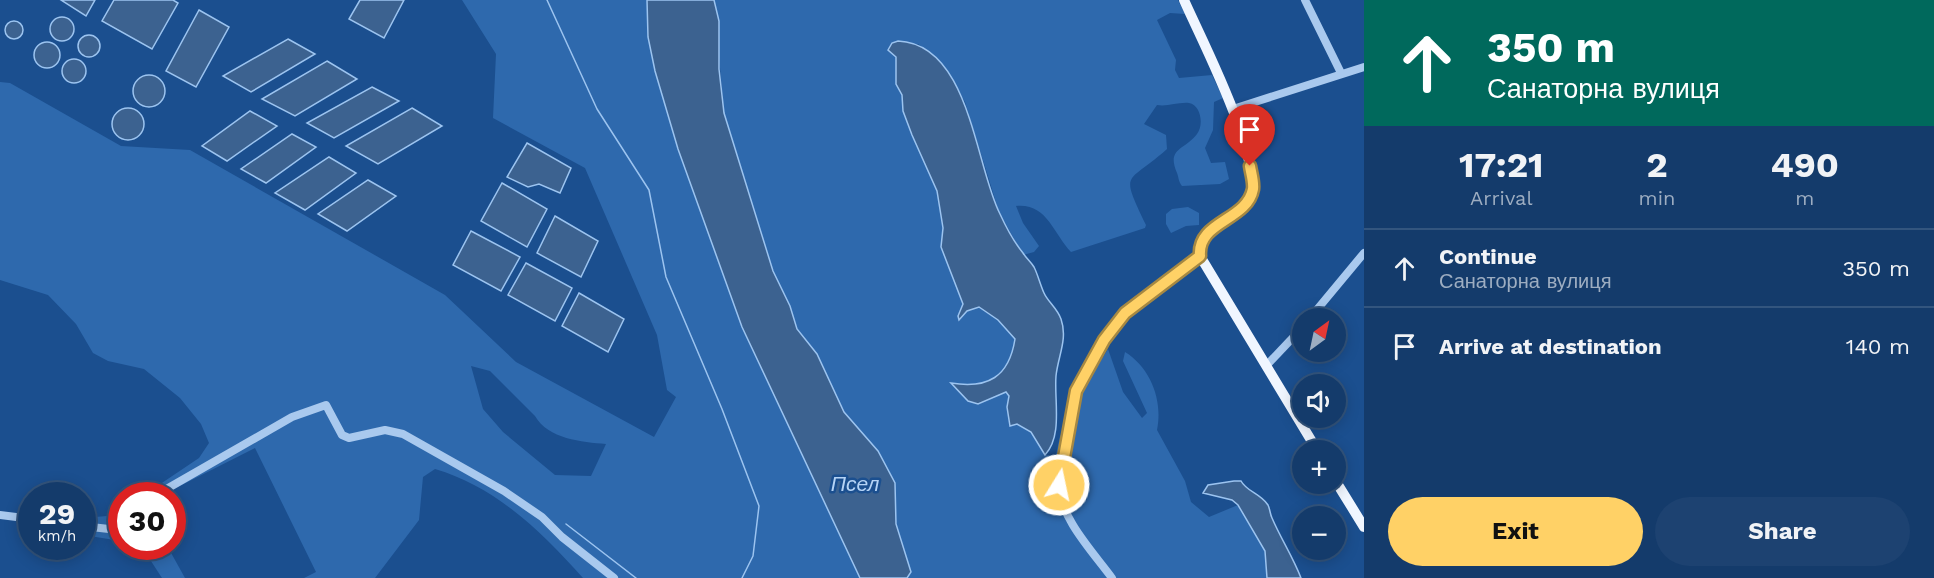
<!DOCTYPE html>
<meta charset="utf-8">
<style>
body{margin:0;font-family:"Work Sans",sans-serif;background:#1d4271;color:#f1f3f6;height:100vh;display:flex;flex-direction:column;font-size:22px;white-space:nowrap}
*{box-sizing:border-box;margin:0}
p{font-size:20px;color:#9dadc1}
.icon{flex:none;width:33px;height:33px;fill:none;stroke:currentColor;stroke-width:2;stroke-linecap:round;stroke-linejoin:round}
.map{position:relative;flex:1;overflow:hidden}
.side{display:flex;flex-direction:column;background:#143b6b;width:570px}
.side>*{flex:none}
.top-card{background:#00695c;color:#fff;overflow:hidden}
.needle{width:39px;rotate:33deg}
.controls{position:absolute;left:1292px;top:308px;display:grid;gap:12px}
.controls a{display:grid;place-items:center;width:54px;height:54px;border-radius:50%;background:#143b6b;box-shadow:0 3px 15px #0003,0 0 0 2px #33557e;font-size:30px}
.speed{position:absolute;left:18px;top:482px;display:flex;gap:12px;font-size:30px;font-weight:700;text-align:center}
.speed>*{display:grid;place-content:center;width:78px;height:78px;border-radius:50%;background:#143b6b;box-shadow:0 3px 15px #0003,0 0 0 2px #33557e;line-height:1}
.speed small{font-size:15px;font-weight:400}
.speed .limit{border:9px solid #d22;background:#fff;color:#111}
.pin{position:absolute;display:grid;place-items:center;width:51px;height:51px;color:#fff;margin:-62px -26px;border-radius:50% 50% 50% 0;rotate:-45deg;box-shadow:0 0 6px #0007}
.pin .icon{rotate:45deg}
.me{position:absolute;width:66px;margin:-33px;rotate:10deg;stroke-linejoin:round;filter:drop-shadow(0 0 4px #0008)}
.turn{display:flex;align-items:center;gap:21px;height:126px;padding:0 24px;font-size:27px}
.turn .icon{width:78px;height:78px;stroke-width:2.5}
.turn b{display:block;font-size:42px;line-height:51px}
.eta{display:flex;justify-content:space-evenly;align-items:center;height:102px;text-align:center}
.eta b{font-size:36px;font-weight:700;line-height:42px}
.primary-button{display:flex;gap:12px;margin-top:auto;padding:12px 24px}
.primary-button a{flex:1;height:69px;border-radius:36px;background:#ffd166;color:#111;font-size:24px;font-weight:700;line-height:69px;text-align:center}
.primary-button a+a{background:#1d4271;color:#f1f3f6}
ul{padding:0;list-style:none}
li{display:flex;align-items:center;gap:18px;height:78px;padding:0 24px;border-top:2px solid #33557e}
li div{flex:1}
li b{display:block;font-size:22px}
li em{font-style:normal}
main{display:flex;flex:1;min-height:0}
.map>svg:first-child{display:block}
</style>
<main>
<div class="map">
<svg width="1364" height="578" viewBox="0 0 1364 578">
<rect width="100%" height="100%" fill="#1b4f8f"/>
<g fill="#2e69ad" fill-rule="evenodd">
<path d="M462 0H647L648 37 678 149 742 327 860 578H583C541 531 496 487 435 469L423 477 419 520 375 578H304L316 572 255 448 162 495H144L199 458 209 443 201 424 180 398 144 369 108 361 93 353 76 324 48 295 0 280V82L10 83 121 146 190 150 445 295 516 362 654 437 676 397 667 390 657 335 585 168 493 118 496 54ZM471 366 490 371 535 416C548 439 582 442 606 444L591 476 555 475 503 432 483 409Z"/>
<path d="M714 0H1178L1185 14 1170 13 1157 20 1176 60 1175 70 1179 78 1212 75 1223 98 1214 102 1213 130 1205 148 1211 163 1225 162 1229 179 1220 184 1182 186C1178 181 1179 178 1177 173 1166 148 1185 150 1197 134 1204 125 1201 105 1189 103 1178 102 1167 107 1157 105L1144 124 1166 135 1167 149C1127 185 1119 169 1146 225L1145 228 1071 252C1053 233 1047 203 1016 206L1023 223 1039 246 1034 252 1023 255 999 212 965 102 952 79 936 57 918 44 896 57V84L902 95 903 111 937 191 943 228 941 247 963 304 960 319 967 311 979 307 998 320 1015 339C1012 361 1000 383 975 386 968 387 959 383 952 384L1006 391 1009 396 1007 407 1010 426 1017 424 1031 432 1045 455H1056L1060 436 1076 410 1085 386 1108 349 1123 392 1142 418 1147 413 1123 361 1125 352C1151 368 1163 401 1157 430L1185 481 1191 502 1209 517 1238 505 1265 551 1267 578H907L911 572 896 524 895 483 878 451 844 412 817 354 797 329 790 306 773 271 724 113Z"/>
<path d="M1188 207 1199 213V225L1186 226 1171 233 1166 224V214L1172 209Z"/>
<path d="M121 512V541L83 535V518L107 516Z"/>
<path d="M135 546H170V551L185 578H162L149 558Z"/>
</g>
<g fill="#3c6290" stroke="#9cc4f0" stroke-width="1.5">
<path d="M61 0H95L86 16Z"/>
<path d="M114 0H173L178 3 152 49 102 21Z"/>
<path d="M360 0H404L384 38 349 19Z"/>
<path d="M647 0H714L719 21V69L724 113 773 271 790 306 797 329 817 354 844 412 878 451 895 483 896 524 911 572 907 578H860L742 327 678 149 655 71 648 37Z"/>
<path d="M199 10 229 27 196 87 166 71Z"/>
<circle cx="62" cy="29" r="12"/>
<circle cx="14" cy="30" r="9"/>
<circle cx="89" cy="46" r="11"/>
<path d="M288 39 315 54 251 92 223 76Z"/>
<path d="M898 41C970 44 975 165 1000 214 1006 227 1014 242 1023 253 1026 258 1031 262 1034 267 1038 275 1040 284 1044 293 1048 302 1057 308 1061 319 1068 339 1058 356 1056 376 1054 400 1063 436 1045 455L1031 432 1017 424 1010 426 1007 407 1009 396 1006 392 978 404 968 401 951 383C988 389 1009 377 1015 339L998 320 979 307 967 311 959 320 958 316 963 304 941 247 943 228 937 191 912 135 903 111 902 95 896 84V57L888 50 892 43Z"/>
<circle cx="47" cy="55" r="13"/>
<circle cx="74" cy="71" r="12"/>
<path d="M327 61 357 79 295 116 262 99Z"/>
<circle cx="149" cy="91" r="16"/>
<path d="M372 87 399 101 334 138 307 123Z"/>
<path d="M412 108 442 126 378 164 346 146Z"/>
<circle cx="128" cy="124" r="16"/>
<path d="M250 111 277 126 227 161 202 146Z"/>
<path d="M292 134 316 147 266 183 241 169Z"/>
<path d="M527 143 571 168 560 193 539 184 528 187 507 177Z"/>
<path d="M329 157 356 173 305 210 275 193Z"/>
<path d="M368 180 396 196 347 231 318 214Z"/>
<path d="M502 183 547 209 527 247 481 221Z"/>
<path d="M555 216 598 241 581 277 537 253Z"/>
<path d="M471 231 520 257 501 291 453 265Z"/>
<path d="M526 263 572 288 555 321 508 295Z"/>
<path d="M579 293 624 319 608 352 562 326Z"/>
<path d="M1234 481H1241C1247 492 1260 493 1268 505 1270 509 1270 514 1272 518 1281 539 1293 557 1301 578H1267L1265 551 1238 505 1232 500 1203 493 1208 485Z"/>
</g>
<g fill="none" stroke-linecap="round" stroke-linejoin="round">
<g stroke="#9cc4f0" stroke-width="1.5">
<path d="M547 0 597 109 649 190 666 277 722 409 759 506 753 556 742 578"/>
<path d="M566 524 636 578"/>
</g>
<g stroke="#a9c9ee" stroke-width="8">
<path d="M1305 0 1341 73"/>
<path d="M1233 109 1364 67"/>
<path d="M1310 318 1364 253"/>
<path d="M1266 366 1302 328"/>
<path d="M156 495 292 417 326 405 342 435 349 438 385 430 403 434 504 491 542 517 562 537 614 578"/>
<path d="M0 515 32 519"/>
<path d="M82 526 109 529 122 520"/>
<path d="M1112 578C1093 552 1060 518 1059 485L1076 391 1104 340 1125 313 1200 256"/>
</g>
<g stroke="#f0f6ff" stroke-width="10">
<path d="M1184 0C1200 37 1268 166 1248 201 1236 223 1197 226 1200 256L1317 450"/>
<path d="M1335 480 1364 527"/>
</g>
</g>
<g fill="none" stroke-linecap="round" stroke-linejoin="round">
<g stroke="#a68842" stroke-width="15">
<path id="route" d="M1059 485 1076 391 1104 340 1125 313 1200 256C1197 221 1247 221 1253 189 1254 182 1251 173 1250 166"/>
</g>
<use href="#route" stroke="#ffd166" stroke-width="10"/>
</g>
<g text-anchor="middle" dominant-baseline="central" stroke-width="5" stroke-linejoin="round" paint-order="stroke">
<g font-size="21" font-style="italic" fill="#b5d3f5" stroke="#1b4f8f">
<text x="855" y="483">Псел</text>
</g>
</g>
</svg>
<div class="controls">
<a><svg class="needle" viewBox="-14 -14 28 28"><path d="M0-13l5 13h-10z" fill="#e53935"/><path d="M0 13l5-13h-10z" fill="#9dadc1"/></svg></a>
<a><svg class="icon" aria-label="sound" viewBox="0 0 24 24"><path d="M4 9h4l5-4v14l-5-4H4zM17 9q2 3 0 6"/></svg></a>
<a>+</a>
<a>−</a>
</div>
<div class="speed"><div>29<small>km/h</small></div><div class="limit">30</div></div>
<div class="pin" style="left:1250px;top:166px;background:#d93025"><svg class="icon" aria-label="arrive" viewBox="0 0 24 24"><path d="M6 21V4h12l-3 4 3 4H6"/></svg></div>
<svg class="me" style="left:1059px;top:485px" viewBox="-20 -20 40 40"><circle r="17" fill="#ffd166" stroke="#fff" stroke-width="3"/><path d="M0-11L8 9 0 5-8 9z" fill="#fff"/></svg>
</div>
<section class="side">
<div class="top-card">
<div class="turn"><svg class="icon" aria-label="ahead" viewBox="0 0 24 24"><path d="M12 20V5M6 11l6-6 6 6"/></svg><div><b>350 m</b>Санаторна вулиця</div></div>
</div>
<div class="eta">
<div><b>17:21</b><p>Arrival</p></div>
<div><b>2</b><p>min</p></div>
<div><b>490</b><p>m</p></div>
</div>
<ul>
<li><svg class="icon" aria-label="ahead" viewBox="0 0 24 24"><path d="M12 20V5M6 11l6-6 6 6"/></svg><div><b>Continue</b><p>Санаторна вулиця</p></div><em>350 m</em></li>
<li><svg class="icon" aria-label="arrive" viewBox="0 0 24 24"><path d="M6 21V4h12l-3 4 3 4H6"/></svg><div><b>Arrive at destination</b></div><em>140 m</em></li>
</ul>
<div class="primary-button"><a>Exit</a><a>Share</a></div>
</section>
</main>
